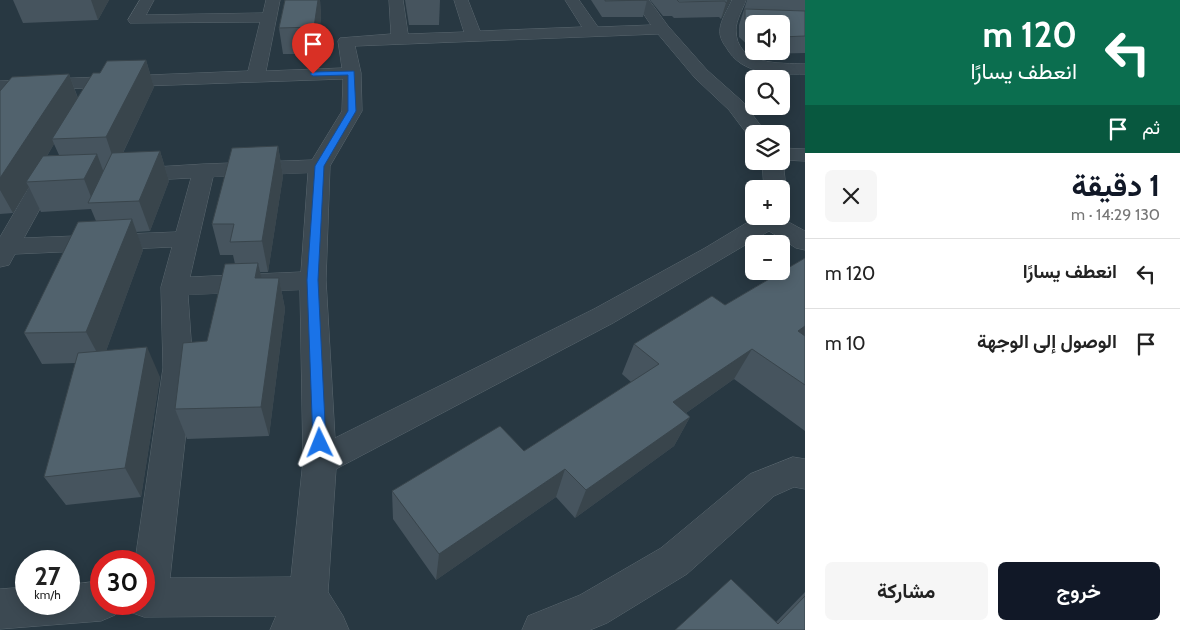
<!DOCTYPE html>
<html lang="ar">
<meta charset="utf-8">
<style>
body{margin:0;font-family:Cabin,Vazirmatn,sans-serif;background:#f6f6f6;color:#222;direction:rtl;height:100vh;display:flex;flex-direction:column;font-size:19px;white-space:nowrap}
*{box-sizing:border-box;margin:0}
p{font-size:16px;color:#767676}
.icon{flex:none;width:28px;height:28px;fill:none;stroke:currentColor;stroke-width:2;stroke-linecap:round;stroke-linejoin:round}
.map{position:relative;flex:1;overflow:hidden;direction:ltr}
.details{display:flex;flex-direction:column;background:#fff;width:375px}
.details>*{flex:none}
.banner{background:#0b6e4f;color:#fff;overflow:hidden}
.tools{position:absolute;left:745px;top:15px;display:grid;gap:10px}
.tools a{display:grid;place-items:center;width:45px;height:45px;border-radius:8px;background:#fff;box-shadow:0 2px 12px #0003;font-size:25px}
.speed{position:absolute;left:15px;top:550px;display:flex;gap:10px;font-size:25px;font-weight:700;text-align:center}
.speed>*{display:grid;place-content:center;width:65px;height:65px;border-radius:50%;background:#fff;box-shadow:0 2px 12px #0003;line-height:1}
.speed small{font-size:12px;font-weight:400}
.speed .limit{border:8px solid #d22;background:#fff;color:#111}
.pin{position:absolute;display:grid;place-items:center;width:42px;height:42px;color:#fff;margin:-51px -21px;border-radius:50% 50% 50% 0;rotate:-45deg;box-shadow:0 0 5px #0007}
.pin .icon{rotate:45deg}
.me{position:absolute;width:55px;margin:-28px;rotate:358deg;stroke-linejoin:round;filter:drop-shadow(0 0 4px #0008)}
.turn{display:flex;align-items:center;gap:18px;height:105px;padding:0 20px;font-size:22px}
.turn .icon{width:65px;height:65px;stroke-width:2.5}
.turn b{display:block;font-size:35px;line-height:42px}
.then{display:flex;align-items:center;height:48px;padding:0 20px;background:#0003;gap:10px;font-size:19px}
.round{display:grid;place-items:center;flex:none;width:52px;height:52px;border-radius:8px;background:#f6f6f6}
.summary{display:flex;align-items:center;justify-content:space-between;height:85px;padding:0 20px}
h1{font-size:30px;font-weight:700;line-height:38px;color:#111827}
.primary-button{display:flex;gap:10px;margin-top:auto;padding:10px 20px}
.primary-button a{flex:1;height:58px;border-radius:8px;background:#111827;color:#fff;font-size:20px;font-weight:700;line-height:58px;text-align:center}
.primary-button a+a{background:#f6f6f6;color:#222}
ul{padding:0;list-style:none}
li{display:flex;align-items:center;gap:15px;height:70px;padding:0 20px;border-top:1px solid #e0e0e0}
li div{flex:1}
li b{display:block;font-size:19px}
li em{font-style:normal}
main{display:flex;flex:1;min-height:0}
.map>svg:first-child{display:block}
</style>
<main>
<section class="details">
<div class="banner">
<div class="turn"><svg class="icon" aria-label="left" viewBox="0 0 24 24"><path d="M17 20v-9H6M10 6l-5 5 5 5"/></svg><div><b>120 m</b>انعطف يسارًا</div></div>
<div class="then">ثم<svg class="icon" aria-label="arrive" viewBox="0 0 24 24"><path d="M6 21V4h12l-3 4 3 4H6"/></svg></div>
</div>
<div class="summary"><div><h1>1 دقيقة</h1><p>130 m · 14:29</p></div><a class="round"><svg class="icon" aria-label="close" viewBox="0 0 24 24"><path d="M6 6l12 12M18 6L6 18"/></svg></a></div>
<ul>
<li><svg class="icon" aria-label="left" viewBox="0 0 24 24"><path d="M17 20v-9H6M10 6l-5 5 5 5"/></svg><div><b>انعطف يسارًا</b></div><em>120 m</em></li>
<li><svg class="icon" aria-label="arrive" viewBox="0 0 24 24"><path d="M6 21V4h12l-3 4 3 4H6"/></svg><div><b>الوصول إلى الوجهة</b></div><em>10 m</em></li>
</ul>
<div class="primary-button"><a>خروج</a><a>مشاركة</a></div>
</section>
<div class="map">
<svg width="805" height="630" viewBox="0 0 805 630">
<rect width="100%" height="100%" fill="#283842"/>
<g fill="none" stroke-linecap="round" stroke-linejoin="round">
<g stroke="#5a676f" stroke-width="1">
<g id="minor">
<path d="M140 0H154L146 15 263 13 266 0H280L266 71 342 68 338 41 340 38 391 34 389 0H403L408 34 464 32 454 0H468L480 31 582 27 565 0H579L598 27 651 25 634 0H649L668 26 707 70 743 102 767 134H754V139L750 138 729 110 695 78 658 34 355 46 361 73 362 111 330 166 326 280 335 438 594 309 705 248 758 216 781 215V218L805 231V250L796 248 769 231 613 323 336 469 328 592 343 616 349 630H270L276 616 144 617 130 612 127 604H144V561H135L163 368 161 287 172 247 15 254 9 265 0 267V237L42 165 45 160 53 159 61 160 64 165 24 238 176 232 191 178 130 181 122 179 119 174 122 169 204 164 312 160 342 111 343 79 0 91V81L248 71 260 22 130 23 128 20ZM308 173 301 272 190 277 213 177ZM300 290 303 461 291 577 170 578 193 368 188 295Z"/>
<path d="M732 0H746C743 9 736 20 736 30 736 66 780 63 805 64V74C776 74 742 76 726 47 722 42 719 35 720 29 721 19 728 9 732 0Z"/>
<path d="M781 148 805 149V161L783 160 786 189 781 194V189H764L762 161H781Z"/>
<path d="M793 457 805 459V489L794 487 774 496 687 574 607 623 590 630H522L528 616 580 595 661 548 750 474Z"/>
<path d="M101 581V604H119L115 615 101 621 0 629V589L26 587V604H69V585Z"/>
</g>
</g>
<use href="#minor" fill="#3c4952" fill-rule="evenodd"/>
</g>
<g fill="#46545e" fill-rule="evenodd">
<path d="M13 0H109L98 20 23 23Z"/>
<path d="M285 0H320L321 16 317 54H283L279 28Z"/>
<path d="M405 0H440L439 25H409Z"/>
<path d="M591 0H647L643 17H602Z"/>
<path d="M650 0H731L721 19 719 17 674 18 672 16H663Z"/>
<path d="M747 0H805V53L757 54 754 51H781V24H754V51L739 37V25Z"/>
<path d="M146 60 154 87 123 153 160 151 169 181 150 231 136 232 143 250 106 351 160 377 141 497 66 505 44 477 76 363 42 364 24 333 96 221 91 209 41 212 29 187 13 213 0 214V91L69 74 78 98 100 73ZM54 144 59 155 47 156Z"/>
<path d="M278 146 283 176 268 272H260L261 278H279L285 309 269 436 187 439 175 409 207 341 235 264 233 255H220L212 224Z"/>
<path d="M805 258V431L734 379 686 413 690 417 674 446 575 518 556 497 436 580 393 519 392 491 524 451 631 382 622 374 634 344 725 305Z"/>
<path d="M805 592V630H675L776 622Z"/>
</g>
<g fill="#39454c">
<path d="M91 0H109L98 20Z"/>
<path d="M318 0H320L321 16 317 54 314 27Z"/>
<path d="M728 0H731L721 19 726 3Z"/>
<path d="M146 60 154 87 116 167 106 137Z"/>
<path d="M69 74 79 102 52 139 54 144 32 181 26 182 29 187 13 213 0 190V178Z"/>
<path d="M278 146 283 176 268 272 262 241Z"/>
<path d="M160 151 169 181 150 231 139 201Z"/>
<path d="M97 154 108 184 93 202 84 179Z"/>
<path d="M132 219 143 250 102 362 86 332Z"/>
<path d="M258 263 265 293 255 278Z"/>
<path d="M279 278 285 309 269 436 261 407Z"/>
<path d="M805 326V343L798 331Z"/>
<path d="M147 347 160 377 141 497 125 468Z"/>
<path d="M752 349 734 379 659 432 673 402Z"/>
<path d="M690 417 674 446 575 518 586 490Z"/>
<path d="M565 469 556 497 436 580 439 554Z"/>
</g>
<g fill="#51626d" stroke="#39454c">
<path d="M285 0H318L314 27 279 28Z"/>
<path d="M605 0H647L605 1Z"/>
<path d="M677 0H728L726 3 725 1 679 2Z"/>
<path d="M745 9 805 11V36L781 37V24H754V28L745 20Z"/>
<path d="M146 60 106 137 52 139 93 73H100L107 61Z"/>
<path d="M69 74 0 178V91L12 77Z"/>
<path d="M278 146 262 241 230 242 234 224H212L232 148Z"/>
<path d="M160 151 139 201 88 203 112 153Z"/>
<path d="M97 154 84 179 26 182 43 156Z"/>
<path d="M132 219 86 332 24 333 78 222Z"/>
<path d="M805 258V326L798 331 805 336V385L752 349 673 402 690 417 586 490 565 469 439 554 392 491 500 426 524 451 659 364 634 344 712 296 725 305Z"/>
<path d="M258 263 255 278H279L261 407 175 409 183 343 207 341 225 264Z"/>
<path d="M147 347 125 468 44 477 78 353Z"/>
<path d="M731 579 778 624 805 596V630H675Z"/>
</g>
<path fill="#1a73e8" stroke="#114b97" d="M354 71 356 111 324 166 318 280 326 443 324 447 320 449 315 447 313 443 307 280 315 166 348 111V75L313 76 310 74 313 72Z"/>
</svg>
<div class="tools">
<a><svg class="icon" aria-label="sound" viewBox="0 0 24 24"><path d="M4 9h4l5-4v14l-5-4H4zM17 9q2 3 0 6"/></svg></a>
<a><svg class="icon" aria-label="search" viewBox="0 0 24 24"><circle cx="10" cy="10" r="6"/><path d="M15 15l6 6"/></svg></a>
<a><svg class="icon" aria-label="layers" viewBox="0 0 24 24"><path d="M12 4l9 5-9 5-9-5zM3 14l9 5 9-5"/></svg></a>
<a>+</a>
<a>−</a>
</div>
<div class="speed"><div>27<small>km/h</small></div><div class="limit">30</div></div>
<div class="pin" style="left:313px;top:74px;background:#d93025"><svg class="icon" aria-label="arrive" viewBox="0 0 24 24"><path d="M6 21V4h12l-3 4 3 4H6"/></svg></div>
<svg class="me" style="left:320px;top:443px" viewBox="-20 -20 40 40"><path d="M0-17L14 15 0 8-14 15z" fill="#1a73e8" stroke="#fff" stroke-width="4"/></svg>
</div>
</main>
